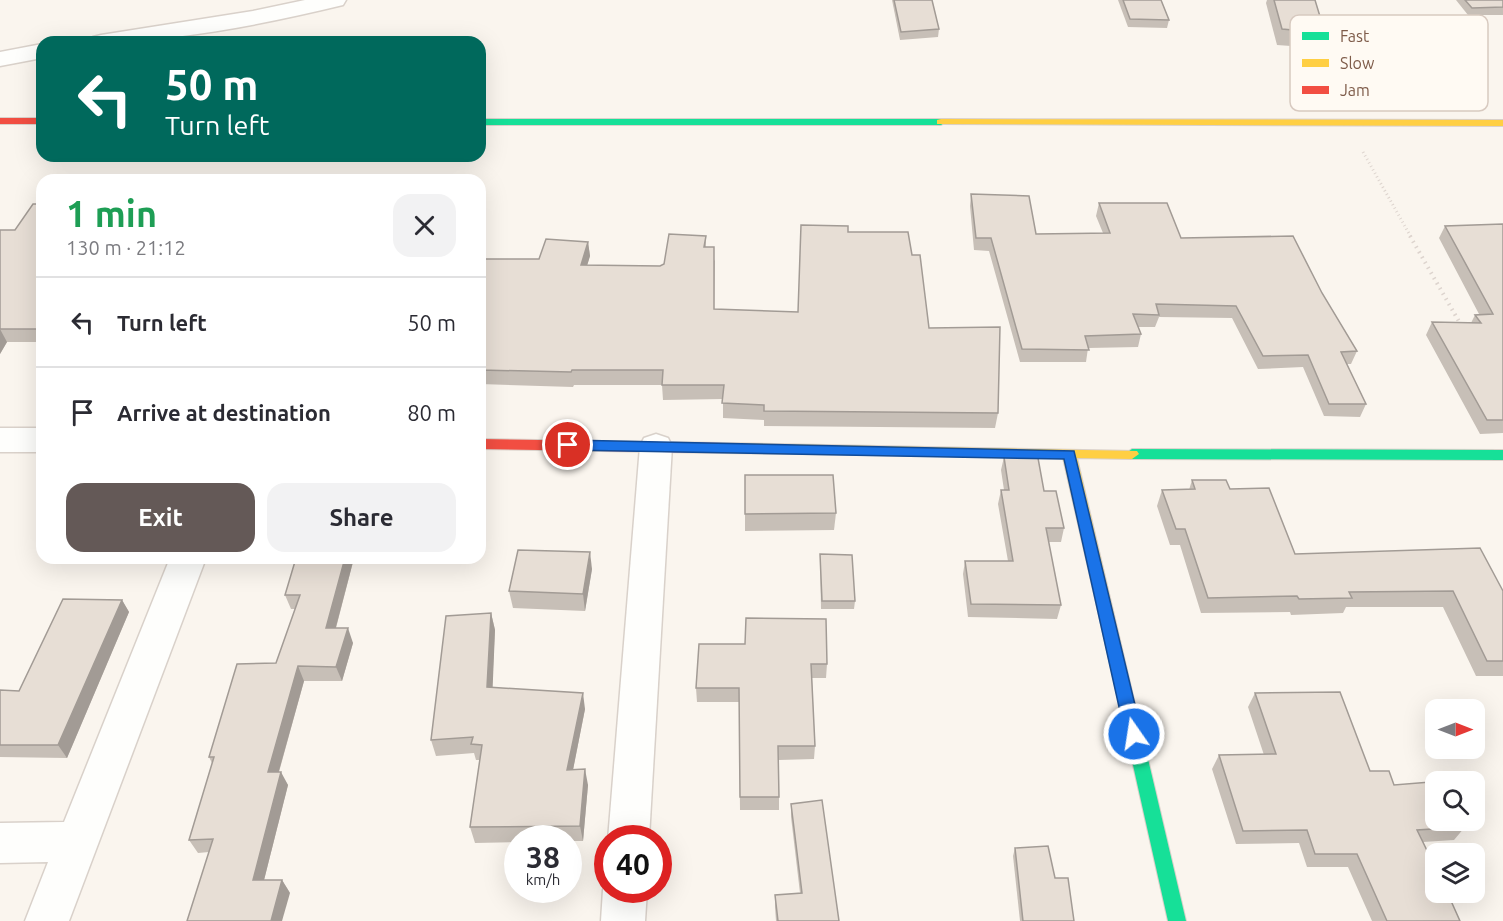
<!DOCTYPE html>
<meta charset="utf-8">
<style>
body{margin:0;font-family:Ubuntu,sans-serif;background:#f2f2f3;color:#2b2b33;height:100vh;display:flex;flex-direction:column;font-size:22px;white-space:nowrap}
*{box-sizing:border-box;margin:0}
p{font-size:20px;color:#7c7c81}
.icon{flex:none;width:33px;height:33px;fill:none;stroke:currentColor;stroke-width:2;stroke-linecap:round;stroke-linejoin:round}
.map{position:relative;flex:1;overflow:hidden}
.panel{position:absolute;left:36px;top:174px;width:450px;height:390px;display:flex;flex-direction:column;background:#fff;border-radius:18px;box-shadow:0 6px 24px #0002}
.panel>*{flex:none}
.top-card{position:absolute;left:36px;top:36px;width:450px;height:126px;border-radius:18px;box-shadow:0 6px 24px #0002;background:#00695c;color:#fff;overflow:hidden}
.needle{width:39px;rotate:90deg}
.controls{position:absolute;left:1425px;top:699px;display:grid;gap:12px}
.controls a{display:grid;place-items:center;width:60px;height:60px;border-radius:12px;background:#fff;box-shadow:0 6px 24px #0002;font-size:30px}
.speed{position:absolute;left:504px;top:825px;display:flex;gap:12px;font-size:30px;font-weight:700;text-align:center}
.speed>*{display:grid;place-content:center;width:78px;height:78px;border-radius:50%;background:#fff;box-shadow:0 6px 24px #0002;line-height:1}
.speed small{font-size:15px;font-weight:400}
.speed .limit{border:9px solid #d22;background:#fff;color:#111}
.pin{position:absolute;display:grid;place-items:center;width:51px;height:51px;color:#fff;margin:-26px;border:3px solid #fff;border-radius:50%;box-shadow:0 2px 6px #0007}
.me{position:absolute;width:66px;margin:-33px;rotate:347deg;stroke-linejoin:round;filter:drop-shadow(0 0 4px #0008)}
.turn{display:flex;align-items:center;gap:21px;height:126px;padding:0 30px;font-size:27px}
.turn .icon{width:78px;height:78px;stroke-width:2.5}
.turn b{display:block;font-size:42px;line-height:51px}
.round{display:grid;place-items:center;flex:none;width:63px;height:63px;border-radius:18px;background:#f2f2f3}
.headline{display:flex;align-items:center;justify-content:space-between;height:102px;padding:0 30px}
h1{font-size:36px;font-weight:600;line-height:45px;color:#1e9e55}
.button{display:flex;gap:12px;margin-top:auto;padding:12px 30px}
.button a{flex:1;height:69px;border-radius:18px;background:#645957;color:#fff;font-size:24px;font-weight:600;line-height:69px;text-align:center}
.button a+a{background:#f2f2f3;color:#2b2b33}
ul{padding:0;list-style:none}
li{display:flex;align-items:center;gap:18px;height:90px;padding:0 30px;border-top:2px solid #e1e1e2}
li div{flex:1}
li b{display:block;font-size:22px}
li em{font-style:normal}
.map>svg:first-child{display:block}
</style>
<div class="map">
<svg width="1503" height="921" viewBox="0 0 1503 921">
<rect width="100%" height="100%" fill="#faf5ee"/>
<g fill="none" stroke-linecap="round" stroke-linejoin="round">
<g stroke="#d9d1ca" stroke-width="3">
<g id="street">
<path d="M305 0H346L343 5C260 25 175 42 90 42L93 37 101 35 253 11Z"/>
<path d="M42 44V58L0 66V52Z"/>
<rect x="0" y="428" width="42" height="24"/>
<path d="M656 434 668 438 672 446 649 838 608 840 640 446 644 438Z"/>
<path d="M170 558H206L69 921H25L48 862 0 863V823L64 822Z"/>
<path d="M608 880V890H647L645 921H601L603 890Z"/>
</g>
</g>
<g stroke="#dad1ca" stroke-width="2">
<g id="fast">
<path d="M480 119H941L946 122 941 125H480Z"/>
<path d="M1132 449 1503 450V460L1132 459 1125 454Z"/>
<path d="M1132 718 1138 720 1140 725 1186 921H1168L1124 725 1126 720Z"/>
</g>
</g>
<g stroke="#dad1ca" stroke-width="2">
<g id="slow">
<path d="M941 119 1503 120V126L937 124V120Z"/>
<path d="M723 443 1137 451 1139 454 1132 459 1077 458 1140 725 1138 730 1132 732 1126 730 1124 725 1063 458 723 453 716 448Z"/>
</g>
</g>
<g stroke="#dad1ca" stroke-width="2">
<g id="jam">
<rect x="0" y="118" width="42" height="6"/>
<path d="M480 439 723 443 730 448 723 453 480 449Z"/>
</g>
</g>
<path stroke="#ddd4ce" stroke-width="3" stroke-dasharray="1 3" stroke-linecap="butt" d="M1363 152 1411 237"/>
<path stroke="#ddd4ce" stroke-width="4" stroke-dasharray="1.5 4.5" stroke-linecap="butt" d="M1410 236 1461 325"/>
<use href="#street" fill="#fefefc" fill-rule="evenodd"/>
<use href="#fast" fill="#16e098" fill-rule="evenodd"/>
<use href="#slow" fill="#ffcf43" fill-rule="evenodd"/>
<use href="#jam" fill="#f24e42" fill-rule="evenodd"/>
</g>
<g fill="#c7bfb7">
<path d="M892 0H932L939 29 938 37 900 40Z"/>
<path d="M1118 0H1161L1169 20 1167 28 1128 27Z"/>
<path d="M1267 0H1315L1325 33 1319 48 1277 45 1266 3Z"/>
<path d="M1456 0H1503V15H1468Z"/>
<path d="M971 194 1036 234 1103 233 1096 216 1099 203 1181 238 1322 293 1357 351 1351 364H1347L1366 404 1360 417 1324 416 1303 367 1258 369 1232 318 1159 317 1155 327H1138L1141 334 1138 347 1088 348 1086 362H1020L989 251 974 250 970 206Z"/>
<path d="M42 204V342H7L0 354V230H15Z"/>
<path d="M1503 224V433L1480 434 1426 335 1432 322 1471 323 1475 315 1479 314 1439 238 1445 226Z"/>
<path d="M848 232 912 255 929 328 998 413 995 428 764 426V420L723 418V399L663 400 662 385H574L573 387 480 384V259H539L588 242 590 256 587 265 660 266 706 236V247L715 261 714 309 798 312Z"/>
<path d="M1004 457 1044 491 1064 528 1061 542H1048L1061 605 1057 619 968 617 963 574 965 561H1008L998 504 1001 490H1004L1001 470Z"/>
<path d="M745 475 836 513 834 530 745 531Z"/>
<path d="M1192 480 1230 489 1295 554 1503 591V676H1476L1443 607H1346L1343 613 1291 615 1290 612 1201 613 1180 545H1170L1157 506 1162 490H1189Z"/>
<path d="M820 554 855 601 854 609H821Z"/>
<path d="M296 558H354L336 628 353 643 342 681H304L279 772 288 785 264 880H282L290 893 209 852 198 853 189 840 212 763 209 757 276 663 295 609H291L285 595Z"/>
<path d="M592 569 585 611 513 608 509 591Z"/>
<path d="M122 600 129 612 67 758 0 757V690L19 691Z"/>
<path d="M491 613 495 630 492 687 585 709 573 770 588 785 583 841H568V838H518V842L475 843 470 827 480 760H476L474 753 436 756 431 740Z"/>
<path d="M699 644 827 664 826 678H812L815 746 814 759 779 760V810H740L739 702H697L696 688Z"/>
<path d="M1255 693 1370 771 1465 827 1454 840 1423 842 1460 921H1372L1348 867H1307L1299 843 1236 844 1212 769 1219 755H1264L1248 707Z"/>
<path d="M791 804 839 921H776L775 907V895L800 893 791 817Z"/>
<path d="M1015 848 1055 878 1074 921H1020L1013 856Z"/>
</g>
<g fill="#a29b95">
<path d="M588 242 590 256 583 279 581 265Z"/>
<path d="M0 329 7 342 0 354Z"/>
<path d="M590 552 592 569 585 611 583 594Z"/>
<path d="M345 558H354L332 642 326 628Z"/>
<path d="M122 600 129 612 67 758 58 745Z"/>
<path d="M491 613 495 630 492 703 487 687Z"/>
<path d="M348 628 353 643 342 681 336 667Z"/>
<path d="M298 666 304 681 275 785 268 772Z"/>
<path d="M583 693 585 709 570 785 567 770Z"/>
<path d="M585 769 588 785 583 841 580 826Z"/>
<path d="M281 772 288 785 261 892 253 880Z"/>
<path d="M282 880 290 893 282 921H271Z"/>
</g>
<g fill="#e7ded5" stroke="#a29b95" stroke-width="1.5">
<path d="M894 0H932L939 29 901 32Z"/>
<path d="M1123 0H1161L1169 20 1130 19Z"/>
<path d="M1274 0H1315L1325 33 1282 29Z"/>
<path d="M1465 0H1503V7L1472 8Z"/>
<path d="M971 194 1029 196 1036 234 1110 233 1099 203H1167L1181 238 1293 236 1322 293 1357 351 1341 352 1366 404H1329L1308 355 1263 356 1236 306 1156 304 1159 315 1133 314 1141 334 1085 336 1089 350 1022 349 991 238H976Z"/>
<path d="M33 204H42V329H0V230H15Z"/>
<path d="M1503 224V420H1487L1432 322 1481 323 1475 315 1493 314 1445 226Z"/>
<path d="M801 225 848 226V232H908L912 255H920L929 328 1000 327 998 413 764 411V405L722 403 724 385H662L663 370H572L571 372 480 370V259H539L546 239 588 242 581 265 660 266 664 264 669 234 706 236 704 247H714V309L798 312Z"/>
<path d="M1004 457 1038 458 1044 491H1056L1064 528H1046L1061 605 971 604 965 561H1013L1001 490H1009Z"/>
<path d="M745 475H833L836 513 745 514Z"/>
<path d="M1192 480H1226L1230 489 1269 488 1295 554 1480 548 1503 591V661H1487L1453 591 1349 592 1352 598 1299 599 1297 596 1208 598 1185 529H1176L1162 490 1195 489Z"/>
<path d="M518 550 590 552 583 594 509 591Z"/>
<path d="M820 554 852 555 855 601H822Z"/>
<path d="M296 558H345L326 628H348L336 667 298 666 268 772H281L253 880H282L271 921H187L213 839 189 840 214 757H209L237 664 276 663 300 595H285Z"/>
<path d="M63 599 122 600 58 745H0V690L19 691Z"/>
<path d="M491 613 487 687 583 693 567 770 585 769 580 826 470 827 482 745 471 744 473 737 431 740 446 616Z"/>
<path d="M746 618 826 619 827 664H811L815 746H778L779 797H740L739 688H696L699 644H745Z"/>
<path d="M1340 692 1370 771H1389L1394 785 1443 781 1436 782V820H1462L1465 827 1417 830 1436 869V892H1447L1460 921H1387L1357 854H1315L1307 830 1243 831 1219 755 1276 754 1255 693Z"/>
<path d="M822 800 839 921H778L775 895 802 893 791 804Z"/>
<path d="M1048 846 1055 878H1068L1074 921H1023L1015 848Z"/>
</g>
<path fill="#1a73e8" stroke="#114b97" stroke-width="1.5" d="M568 440 1074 451 1142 734 1140 739H1128L1125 734 1064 459 568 450 561 445Z"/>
<rect x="1290" y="15" width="198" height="96" rx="9" fill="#fffaf3" stroke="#d8cac0" stroke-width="1.5"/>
<rect x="1302" y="32" width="27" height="8" fill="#16e098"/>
<rect x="1302" y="59" width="27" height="8" fill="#ffcf43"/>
<rect x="1302" y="86" width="27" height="8" fill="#f24e42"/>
<g font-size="16" fill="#7e5b49">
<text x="1340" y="42">Fast</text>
<text x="1340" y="69">Slow</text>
<text x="1340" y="96">Jam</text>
</g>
</svg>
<div class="controls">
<a><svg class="needle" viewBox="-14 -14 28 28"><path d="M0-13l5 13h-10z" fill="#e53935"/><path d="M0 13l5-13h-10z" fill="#7c7c81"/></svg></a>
<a><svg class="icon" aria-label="search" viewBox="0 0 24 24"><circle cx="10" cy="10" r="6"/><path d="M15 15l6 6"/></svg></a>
<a><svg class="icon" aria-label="layers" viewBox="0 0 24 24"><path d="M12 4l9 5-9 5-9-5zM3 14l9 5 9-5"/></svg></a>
</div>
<div class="speed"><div>38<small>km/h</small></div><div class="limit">40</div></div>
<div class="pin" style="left:568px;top:445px;background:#d93025"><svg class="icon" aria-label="arrive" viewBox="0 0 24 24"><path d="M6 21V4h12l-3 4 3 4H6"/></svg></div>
<svg class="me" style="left:1134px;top:734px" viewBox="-20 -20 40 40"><circle r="17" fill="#1a73e8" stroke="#fff" stroke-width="3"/><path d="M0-11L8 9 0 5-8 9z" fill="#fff"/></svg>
<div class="top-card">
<div class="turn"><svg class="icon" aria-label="left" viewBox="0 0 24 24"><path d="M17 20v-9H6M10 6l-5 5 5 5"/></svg><div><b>50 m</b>Turn left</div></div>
</div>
<section class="panel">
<div class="headline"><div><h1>1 min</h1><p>130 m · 21:12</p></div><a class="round"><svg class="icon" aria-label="close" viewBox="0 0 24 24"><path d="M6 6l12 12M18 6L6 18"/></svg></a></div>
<ul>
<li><svg class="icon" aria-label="left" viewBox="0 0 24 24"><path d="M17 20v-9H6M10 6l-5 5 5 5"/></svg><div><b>Turn left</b></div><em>50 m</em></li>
<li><svg class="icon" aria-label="arrive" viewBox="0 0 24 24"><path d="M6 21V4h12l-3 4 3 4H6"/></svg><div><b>Arrive at destination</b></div><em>80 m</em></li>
</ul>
<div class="button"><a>Exit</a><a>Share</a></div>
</section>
</div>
